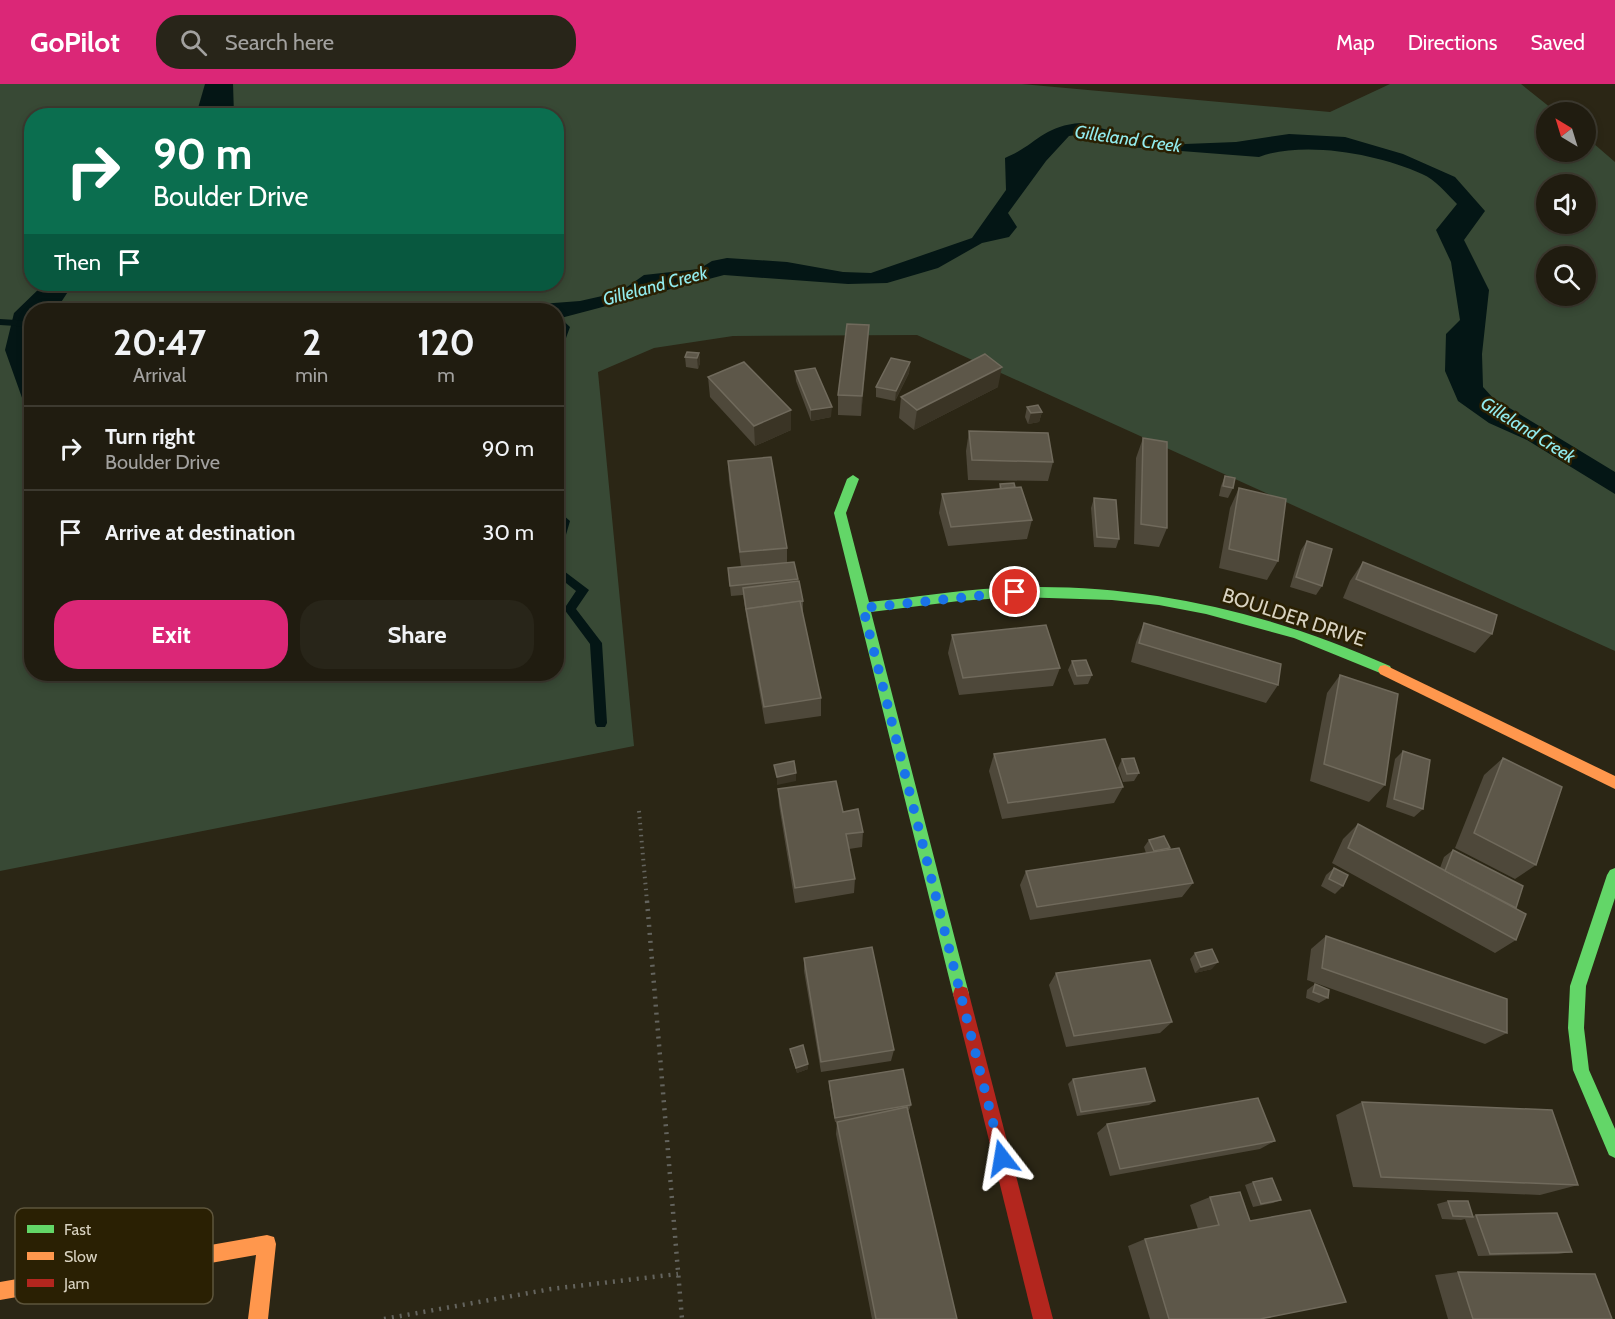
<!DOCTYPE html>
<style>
body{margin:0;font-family:Cabin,sans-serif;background:#282519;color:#f1f3f6;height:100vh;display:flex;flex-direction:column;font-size:22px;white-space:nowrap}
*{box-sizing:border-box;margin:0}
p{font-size:20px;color:#a2a19f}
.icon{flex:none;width:33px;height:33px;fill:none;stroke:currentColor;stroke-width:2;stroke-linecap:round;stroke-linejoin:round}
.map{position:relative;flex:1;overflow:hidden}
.drawer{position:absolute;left:24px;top:219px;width:540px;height:378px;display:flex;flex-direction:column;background:#201c10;border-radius:24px;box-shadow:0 3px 9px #0003,0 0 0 2px #3d3a30}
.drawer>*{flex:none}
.guide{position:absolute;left:24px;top:24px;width:540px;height:183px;border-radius:24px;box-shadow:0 3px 9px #0003,0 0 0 2px #3d3a30;background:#0b6e4f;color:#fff;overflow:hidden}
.needle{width:39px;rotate:322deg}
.controls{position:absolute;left:1536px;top:18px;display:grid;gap:12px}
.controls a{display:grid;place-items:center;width:60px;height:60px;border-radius:50%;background:#201c10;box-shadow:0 3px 9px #0003,0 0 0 2px #3d3a30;font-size:30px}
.pin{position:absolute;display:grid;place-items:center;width:51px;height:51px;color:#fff;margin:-26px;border:3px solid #fff;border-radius:50%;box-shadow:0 2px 6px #0007}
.me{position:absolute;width:66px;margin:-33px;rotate:346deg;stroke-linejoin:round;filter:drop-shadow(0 0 4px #0008)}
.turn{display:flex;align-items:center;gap:21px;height:126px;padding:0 30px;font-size:27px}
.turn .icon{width:78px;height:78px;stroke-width:2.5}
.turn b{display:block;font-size:42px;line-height:51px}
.then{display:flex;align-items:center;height:57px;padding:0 30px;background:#0003;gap:12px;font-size:22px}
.eta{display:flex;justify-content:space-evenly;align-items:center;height:102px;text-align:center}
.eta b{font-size:36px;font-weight:700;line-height:42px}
.cta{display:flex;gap:12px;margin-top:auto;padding:12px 30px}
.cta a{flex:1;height:69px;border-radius:24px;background:#db2777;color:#fff;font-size:24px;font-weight:700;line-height:69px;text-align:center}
.cta a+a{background:#282519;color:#f1f3f6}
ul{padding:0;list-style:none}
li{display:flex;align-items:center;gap:18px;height:84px;padding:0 30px;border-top:2px solid #3d3a30}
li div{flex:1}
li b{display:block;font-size:22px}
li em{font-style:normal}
header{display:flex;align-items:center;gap:36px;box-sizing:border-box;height:84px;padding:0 30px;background:#db2777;color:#fff}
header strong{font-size:28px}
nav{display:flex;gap:33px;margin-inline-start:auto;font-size:21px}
.search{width:420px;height:54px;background:#282519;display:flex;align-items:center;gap:15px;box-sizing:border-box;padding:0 21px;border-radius:24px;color:#a2a19f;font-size:22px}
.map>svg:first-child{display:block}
</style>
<header>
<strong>GoPilot</strong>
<div class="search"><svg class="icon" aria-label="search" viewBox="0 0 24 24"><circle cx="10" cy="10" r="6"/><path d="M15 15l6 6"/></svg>Search here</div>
<nav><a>Map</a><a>Directions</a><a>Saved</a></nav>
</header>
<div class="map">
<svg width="1615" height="1235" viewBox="0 0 1615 1235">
<rect width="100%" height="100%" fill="#2b2615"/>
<path fill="#384935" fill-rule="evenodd" d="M0 0H1022L1330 28 1390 0H1521L1556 28H1546V68H1586V53L1615 78V567L917 251 733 252 654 264 598 288 634 662 0 787ZM32 32H556V200H32ZM1546 100H1586V140H1546ZM1546 172H1586V212H1546ZM32 226H556V590H32Z"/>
<g fill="#041615">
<path d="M205 0H233L234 31H196Z"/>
<path d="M1081 39 1127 51 1185 60 1236 58 1289 50 1345 53 1403 70 1455 93 1485 127 1464 156 1489 206 1482 270 1483 303 1493 314 1615 388V410L1527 356 1489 339 1458 317 1445 287 1446 250 1460 236 1451 178 1436 146 1457 120C1447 110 1436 96 1422 90 1379 70 1304 56 1259 73L1116 62 1083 50 1069 52 1046 77 1008 129 1017 143 1009 153 982 159 938 184 887 199 848 200 724 191 557 235 556 226H462L580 217 620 208 644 191 699 185 712 177 727 174 787 178 843 188 871 189 972 154 1006 106 1005 74C1038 60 1042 42 1081 39Z"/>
<path d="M44 200H73L56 226H32L31 339 5 266 14 229Z"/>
</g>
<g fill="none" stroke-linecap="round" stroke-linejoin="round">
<g fill="#041615" fill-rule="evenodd">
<path d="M556 230 570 243 566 254 556 257V251L559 250 561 243 556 239Z"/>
<path d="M0 235 32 237V243L0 241Z"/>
<path d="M556 425 570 437 561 468 556 472V448L559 438 556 435Z"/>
<path d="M556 481 589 506 576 525 602 559 607 639 605 643H597L595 639 590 560 564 525 576 507 556 491Z"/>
</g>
<path stroke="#64645e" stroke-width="4" stroke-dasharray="1.5 4.5" stroke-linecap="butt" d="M639 727 647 818"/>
<g stroke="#64645e" stroke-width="4.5" stroke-dasharray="2 6" stroke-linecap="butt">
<path d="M647 817 682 1235"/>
<path d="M384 1235 551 1205 678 1190"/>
</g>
<g fill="#63d668" fill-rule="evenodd">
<path d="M853 391 859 395 846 429 869 518C913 514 956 506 1000 504 1136 497 1267 527 1390 582L1392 586 1390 590 1385 591 1294 554 1206 530 1159 521 1112 516 1017 513 959 517 871 528 969 910 967 916 961 918 955 916 953 910 834 429 847 395Z"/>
<path d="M1615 784V814L1586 902 1584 944 1589 986 1615 1045V1074L1609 1071 1573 986 1568 944 1570 902 1607 791 1610 786Z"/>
</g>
<g fill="#ff974d" fill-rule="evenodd">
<path d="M1385 581 1615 692V705L1380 590 1378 586 1380 582Z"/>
<path d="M267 1151 274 1153 276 1160 268 1235H248L256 1171 0 1216V1198Z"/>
</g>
<path fill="#b3261e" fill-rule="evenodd" d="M961 902 967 904 969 910 1053 1235H1033L953 910 955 904Z"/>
</g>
<g fill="#4e483a">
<path d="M869 241 861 332 838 331V311Z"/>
<path d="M699 269 700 279 698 285 686 283 685 273Z"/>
<path d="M910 278 909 289 895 317 876 313V303Z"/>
<path d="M795 287 831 333 811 337 796 297Z"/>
<path d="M708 293 791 346 755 362 710 313Z"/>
<path d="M998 303 914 346 899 334 901 313Z"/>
<path d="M1027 323 1042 328 1039 338 1028 340 1025 333Z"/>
<path d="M969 347 1053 378 1048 397 968 396 966 367Z"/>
<path d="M1143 354 1167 444 1159 463 1134 460 1136 374Z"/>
<path d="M728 377 787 464V479L798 495 803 517V527H802L821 614V632L765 640 748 543 743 511 731 512 729 494 741 483 729 397Z"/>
<path d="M1225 392 1233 404 1228 414 1219 412 1221 402Z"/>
<path d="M1000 400 1032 436 1027 455 948 462 939 429 942 410 999 405Z"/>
<path d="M1239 404 1278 477 1267 496 1219 484 1230 424Z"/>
<path d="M1094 414 1119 455 1116 464 1094 463 1091 424Z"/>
<path d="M1307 457 1322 502 1316 511 1290 503 1301 466Z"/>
<path d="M1363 478 1492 550 1475 569 1343 514 1350 497Z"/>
<path d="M1144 539 1278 601 1266 619 1131 578 1136 558Z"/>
<path d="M952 551 1060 584 1053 602 959 611 948 569Z"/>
<path d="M1072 577 1092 591 1088 600 1074 601 1068 586Z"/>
<path d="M1340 591 1385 701 1369 718 1310 697 1327 609Z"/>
<path d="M1403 667 1423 725 1414 733 1386 723 1395 675Z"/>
<path d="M994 670 1123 703 1114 719 1002 735 989 687Z"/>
<path d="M1503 674 1536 781 1515 795 1455 764 1484 691Z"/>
<path d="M1122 675 1139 689 1134 697 1123 698 1118 684Z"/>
<path d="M778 705 843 728 863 748 862 763 849 765 855 795 854 809 795 819 779 721Z"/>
<path d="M1358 740 1440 784 1444 773 1453 766 1516 824 1515 825 1516 856 1495 869 1332 779 1343 755Z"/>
<path d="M1149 756 1170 764 1169 766 1193 799 1182 813 1030 836 1020 801 1026 787 1146 769 1144 763Z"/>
<path d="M1334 784 1343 802 1335 810 1321 802 1326 791Z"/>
<path d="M1326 852 1507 949 1485 960 1307 896 1311 865Z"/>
<path d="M1195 869 1212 885 1195 889 1190 875Z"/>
<path d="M804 874 894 966 891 977 821 988 804 887Z"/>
<path d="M1056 889 1172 938 1160 949 1066 963 1049 901Z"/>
<path d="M1315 900 1328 914 1319 919 1306 914 1307 906Z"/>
<path d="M790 965 808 980V985L797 989 791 970Z"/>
<path d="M1073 995 1155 1017 1149 1021 1077 1032 1068 1000Z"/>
<path d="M829 997 911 1021 909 1026H908L957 1235H872L836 1050 837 1038 848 1036 835 1038 829 1002Z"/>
<path d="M1362 1018 1578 1101 1540 1111 1353 1103 1336 1031Z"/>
<path d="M1107 1040 1275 1057 1260 1065 1110 1092 1097 1049Z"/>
<path d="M1253 1098 1281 1116 1273 1119 1253 1123 1245 1101Z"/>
<path d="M1210 1113 1260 1235H1150L1128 1162 1145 1155 1198 1145 1190 1121Z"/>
<path d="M1448 1117 1473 1132 1476 1131 1572 1168 1558 1170 1478 1172 1465 1135 1461 1136 1442 1135 1437 1120Z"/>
<path d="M1458 1188 1612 1235H1448L1435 1191Z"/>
</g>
<g fill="#3a3425">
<path d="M869 241 868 262 861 332 862 312Z"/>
<path d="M699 269 700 279 698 285 697 274Z"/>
<path d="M910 278 909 289 895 317 896 307Z"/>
<path d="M1002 283 998 303 914 346 917 326Z"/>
<path d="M832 323 831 333 811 337V326Z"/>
<path d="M791 326V346L755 362 754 342Z"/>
<path d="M1042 328 1039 338 1028 340 1031 329Z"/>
<path d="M796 689V697L777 701V693Z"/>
<path d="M1218 878 1212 885 1195 889 1201 883Z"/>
<path d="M808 980V985L797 989 796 984Z"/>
</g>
<g fill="#5d5749" stroke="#706a5c" stroke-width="1.5">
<path d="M847 240 869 241 862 312 838 311Z"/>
<path d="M687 268 699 269 697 274 685 273Z"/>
<path d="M985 270 1002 283 917 326 901 313Z"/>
<path d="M891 274 910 278 896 307 876 303Z"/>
<path d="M744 278 791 326 754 342 708 293Z"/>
<path d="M815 284 832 323 811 326 795 287Z"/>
<path d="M1038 321 1042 328 1031 329 1027 323Z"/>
<path d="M969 347 1048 349 1053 378 972 376Z"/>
<path d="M1143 354 1167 358V444L1141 440Z"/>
<path d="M771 373 787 464 740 468 728 377Z"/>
<path d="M1225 392 1235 394 1233 404 1223 402Z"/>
<path d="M1014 399 1015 403 1001 405 1000 400Z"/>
<path d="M1021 403 1032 436 951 443 942 410Z"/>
<path d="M1239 404 1286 415 1278 477 1229 465Z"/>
<path d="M1094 414 1116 416 1119 455 1097 453Z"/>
<path d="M1307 457 1332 465 1322 502 1296 493Z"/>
<path d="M794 478 798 495 730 502 728 484Z"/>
<path d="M1363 478 1497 531 1492 550 1356 495Z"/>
<path d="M799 497 803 517 746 525 743 504Z"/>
<path d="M800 517 821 614 764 623 746 525Z"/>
<path d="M1144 539 1281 580 1278 601 1139 559Z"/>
<path d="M1046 541 1060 584 963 594 952 551Z"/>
<path d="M1086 576 1092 591 1077 592 1072 577Z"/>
<path d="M1340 591 1398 610 1385 701 1324 680Z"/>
<path d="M1105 655 1123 703 1008 719 994 670Z"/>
<path d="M1403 667 1430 676 1423 725 1394 715Z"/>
<path d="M1134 674 1139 689 1127 690 1122 675Z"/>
<path d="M1503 674 1562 703 1536 781 1474 749Z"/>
<path d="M794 677 796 689 777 693 774 681Z"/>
<path d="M836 697 843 728 858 725 863 748 846 750 855 795 795 804 778 705Z"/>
<path d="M1358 740 1526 830 1516 856 1348 764Z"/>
<path d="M1164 752 1170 764 1154 767 1149 756Z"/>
<path d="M1179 764 1193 799 1037 823 1026 787Z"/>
<path d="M1453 766 1523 802 1516 824 1445 787Z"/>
<path d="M1334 784 1348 791 1343 802 1329 795Z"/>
<path d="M1326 852 1507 915V949L1322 884Z"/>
<path d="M872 863 894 966 821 978 804 874Z"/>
<path d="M1212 865 1218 878 1201 883 1195 869Z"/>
<path d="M1150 876 1172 938 1074 952 1056 889Z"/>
<path d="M1315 900 1329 906 1328 914 1313 908Z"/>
<path d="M803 961 808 980 796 984 790 965Z"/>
<path d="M1145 984 1155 1017 1081 1028 1073 995Z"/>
<path d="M903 985 911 1021 835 1034 829 997Z"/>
<path d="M1258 1014 1275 1057 1120 1085 1107 1040Z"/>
<path d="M1362 1018 1552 1026 1578 1101 1381 1093Z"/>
<path d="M907 1023 957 1235H876L837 1038Z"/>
<path d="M1272 1094 1281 1116 1261 1120 1253 1098Z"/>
<path d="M1240 1108 1250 1137 1310 1126 1346 1218 1260 1235H1169L1145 1155 1219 1141 1210 1113Z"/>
<path d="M1448 1117H1468L1473 1133 1453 1132Z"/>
<path d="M1557 1129 1572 1168 1490 1170 1476 1131Z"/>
<path d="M1458 1188 1595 1190 1612 1235H1473Z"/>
</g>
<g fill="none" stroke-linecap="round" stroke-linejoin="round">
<path stroke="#1a73e8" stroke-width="10" stroke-dasharray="0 18" d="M1002 1074 863 524 1015 508"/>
</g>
<g text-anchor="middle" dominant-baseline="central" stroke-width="5" stroke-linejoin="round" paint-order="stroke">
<g font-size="18" font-style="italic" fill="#92ecef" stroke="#2a2003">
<text transform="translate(1128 55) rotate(8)">Gilleland Creek</text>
<text transform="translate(655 202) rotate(-15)">Gilleland Creek</text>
<text transform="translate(1528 346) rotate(32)">Gilleland Creek</text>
</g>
<g font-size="20" fill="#d8d2c1" stroke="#2a2003">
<text transform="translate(1294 533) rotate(18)">BOULDER DRIVE</text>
</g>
</g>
<rect x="15" y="1124" width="198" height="96" rx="9" fill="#2a2003" stroke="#5e553c" stroke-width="1.5"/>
<rect x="27" y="1141" width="27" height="8" fill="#63d668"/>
<rect x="27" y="1168" width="27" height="8" fill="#ff974d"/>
<rect x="27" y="1195" width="27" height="8" fill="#b3261e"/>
<g font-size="16" fill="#d8d2c1">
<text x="64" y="1151">Fast</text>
<text x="64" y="1178">Slow</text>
<text x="64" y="1205">Jam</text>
</g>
</svg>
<div class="controls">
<a><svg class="needle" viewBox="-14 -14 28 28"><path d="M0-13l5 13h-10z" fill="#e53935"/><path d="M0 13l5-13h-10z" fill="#a2a19f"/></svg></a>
<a><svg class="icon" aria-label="sound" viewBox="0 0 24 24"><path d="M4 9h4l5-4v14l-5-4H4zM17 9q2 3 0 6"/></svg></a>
<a><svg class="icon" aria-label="search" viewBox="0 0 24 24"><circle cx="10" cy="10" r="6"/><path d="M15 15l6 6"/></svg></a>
</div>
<div class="pin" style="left:1015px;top:508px;background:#d93025"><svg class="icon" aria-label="arrive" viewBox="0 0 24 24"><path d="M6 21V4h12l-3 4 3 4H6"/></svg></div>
<svg class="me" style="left:1002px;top:1074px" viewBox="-20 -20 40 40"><path d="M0-17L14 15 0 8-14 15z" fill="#1a73e8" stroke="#fff" stroke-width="4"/></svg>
<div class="guide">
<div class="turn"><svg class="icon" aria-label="right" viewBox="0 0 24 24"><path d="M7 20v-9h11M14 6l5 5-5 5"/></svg><div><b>90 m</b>Boulder Drive</div></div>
<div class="then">Then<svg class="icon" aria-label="arrive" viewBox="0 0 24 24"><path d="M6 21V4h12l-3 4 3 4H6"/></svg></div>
</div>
<section class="drawer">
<div class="eta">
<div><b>20:47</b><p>Arrival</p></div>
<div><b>2</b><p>min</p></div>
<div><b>120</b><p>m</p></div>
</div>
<ul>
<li><svg class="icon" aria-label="right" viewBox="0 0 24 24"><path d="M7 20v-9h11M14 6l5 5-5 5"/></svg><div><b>Turn right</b><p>Boulder Drive</p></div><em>90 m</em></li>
<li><svg class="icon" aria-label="arrive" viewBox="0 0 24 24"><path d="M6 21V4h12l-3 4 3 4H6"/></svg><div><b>Arrive at destination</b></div><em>30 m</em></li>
</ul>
<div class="cta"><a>Exit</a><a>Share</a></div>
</section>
</div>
